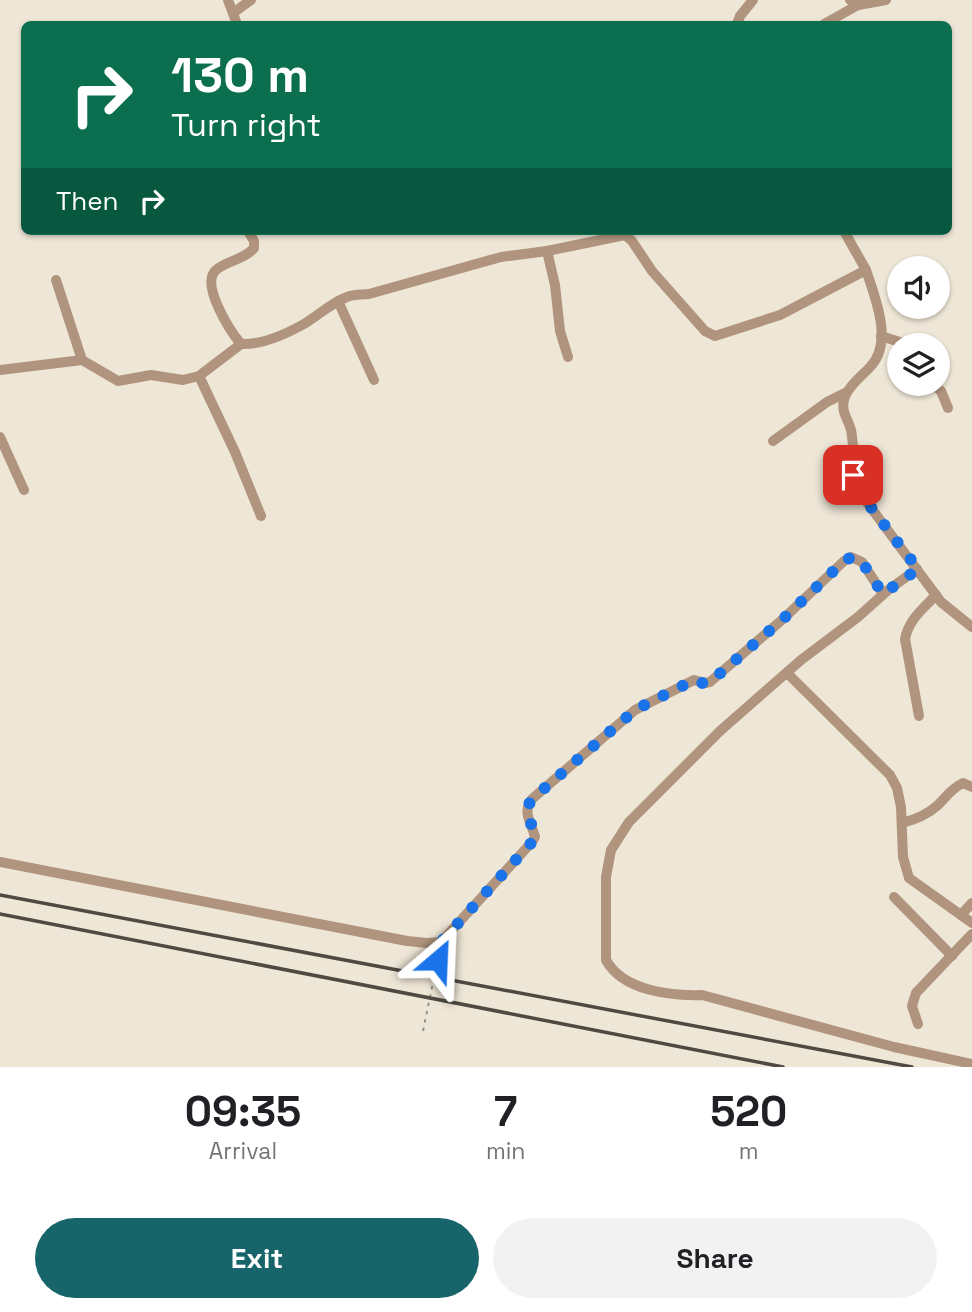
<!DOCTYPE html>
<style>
body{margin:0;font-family:"Space Grotesk",sans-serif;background:#f2f2f2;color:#202124;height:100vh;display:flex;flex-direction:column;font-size:26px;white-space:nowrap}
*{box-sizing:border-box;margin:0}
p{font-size:23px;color:#757577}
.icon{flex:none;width:38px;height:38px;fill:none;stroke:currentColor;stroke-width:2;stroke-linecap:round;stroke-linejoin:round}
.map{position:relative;height:1067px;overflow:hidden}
.side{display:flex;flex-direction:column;background:#fff;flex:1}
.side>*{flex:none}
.top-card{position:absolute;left:21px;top:21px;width:931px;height:214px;border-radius:10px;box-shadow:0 2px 5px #0004;background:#0b6e4f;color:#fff;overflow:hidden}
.controls{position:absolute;left:887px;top:256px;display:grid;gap:14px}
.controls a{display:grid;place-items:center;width:63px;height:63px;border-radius:50%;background:#fff;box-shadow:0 2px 5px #0004;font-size:35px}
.pin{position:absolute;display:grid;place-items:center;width:60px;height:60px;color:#fff;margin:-30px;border-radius:14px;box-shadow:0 4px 10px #0006}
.me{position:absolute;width:77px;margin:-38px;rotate:26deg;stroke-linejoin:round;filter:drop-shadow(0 0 5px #0008)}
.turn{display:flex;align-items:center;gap:24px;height:147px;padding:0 35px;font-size:32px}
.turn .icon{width:91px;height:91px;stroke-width:2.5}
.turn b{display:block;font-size:49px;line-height:60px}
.then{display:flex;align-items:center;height:66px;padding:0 35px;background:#0003;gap:14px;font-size:26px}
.eta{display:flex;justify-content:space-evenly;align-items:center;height:119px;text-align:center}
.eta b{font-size:42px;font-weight:600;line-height:49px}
.primary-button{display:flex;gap:14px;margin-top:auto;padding:14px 35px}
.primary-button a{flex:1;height:80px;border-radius:42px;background:#17656b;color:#fff;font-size:28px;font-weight:600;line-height:80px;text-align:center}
.primary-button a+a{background:#f2f2f2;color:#202124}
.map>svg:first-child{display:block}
</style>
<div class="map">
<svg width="972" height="1067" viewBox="0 0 972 1067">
<rect width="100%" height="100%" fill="#eee6d6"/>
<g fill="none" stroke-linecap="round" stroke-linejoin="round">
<path stroke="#989387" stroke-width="2" stroke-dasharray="3.5 5" stroke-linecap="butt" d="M423 1031 439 953"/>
<g stroke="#b1947d" stroke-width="10">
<path d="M228 0 237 24"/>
<path d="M850 0 858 5 886 0"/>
<path d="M233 13 251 0"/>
<path d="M737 24 740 16 753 0"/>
<path d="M824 24 858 5"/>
<path d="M248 231 254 241V248C244 260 228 260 216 270 200 284 230 331 241 344 262 345 286 334 304 324 319 315 331 303 347 297 354 294 362 295 369 294L501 257 547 251 625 235 632 241 652 271 705 331 715 336 780 315 866 270C875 297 894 343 870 367 862 376 847 387 844 400 841 412 848 419 851 430 855 450 852 469 857 489L941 602 972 627"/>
<path d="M844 231 866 270"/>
<path d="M547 251 555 285 560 331 568 357"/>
<path d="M56 280 82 360"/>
<path d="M338 301 374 380"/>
<path d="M881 336 909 345"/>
<path d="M0 370 82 360 118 381 151 375 183 380 199 376 241 344"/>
<path d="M199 376 235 452 261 516"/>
<path d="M931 383 941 391 948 408"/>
<path d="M0 437 24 490"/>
<path d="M773 441 827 402 845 393"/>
<path d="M917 569 887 591 858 617 801 660 720 731 629 822 611 850 606 877V960C623 991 671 996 702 995L894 1047 972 1064"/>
<path d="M787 673 890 775 897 788 901 807 903 857 909 878 972 923"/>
<path d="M919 716 905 639C909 619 923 609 936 595"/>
<path d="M902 823C916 819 927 815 938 805 946 797 952 788 963 783L972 787"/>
<path d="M0 862 407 941 427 943 441 942 532 842 535 837C531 821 522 813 532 799L635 710 694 680 705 683 710 682 783 619 844 561 851 557 862 562 883 594"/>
<path d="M894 897 952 956"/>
<path d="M961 915 972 903"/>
<path d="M918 1024 912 1006 916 993 972 934"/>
</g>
<g stroke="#4e4a42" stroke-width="3.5">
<path d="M0 895 912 1067"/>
<path d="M0 914 783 1067"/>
</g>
</g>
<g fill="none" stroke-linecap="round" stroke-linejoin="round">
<path stroke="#1a73e8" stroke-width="12" stroke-dasharray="0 21.6" d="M438 960 441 942 532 842 535 836C532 821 522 813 532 799L635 710 694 680 705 684 710 682 783 619 844 561 852 557 862 562 883 594 918 569 857 489 853 475"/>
</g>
</svg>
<div class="controls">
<a><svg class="icon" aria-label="sound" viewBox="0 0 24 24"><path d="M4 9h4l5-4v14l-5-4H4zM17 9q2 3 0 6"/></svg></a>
<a><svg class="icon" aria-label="layers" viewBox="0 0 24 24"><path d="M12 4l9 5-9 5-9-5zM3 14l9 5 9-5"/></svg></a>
</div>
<div class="pin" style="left:853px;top:475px;background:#d93025"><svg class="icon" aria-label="arrive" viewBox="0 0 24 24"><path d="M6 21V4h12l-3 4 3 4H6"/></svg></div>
<svg class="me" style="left:438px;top:960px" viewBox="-20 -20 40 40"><path d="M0-17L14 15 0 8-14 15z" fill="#1a73e8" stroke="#fff" stroke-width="4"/></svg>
<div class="top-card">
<div class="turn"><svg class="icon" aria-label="right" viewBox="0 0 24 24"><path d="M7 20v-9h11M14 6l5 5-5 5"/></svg><div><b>130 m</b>Turn right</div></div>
<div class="then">Then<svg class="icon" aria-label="right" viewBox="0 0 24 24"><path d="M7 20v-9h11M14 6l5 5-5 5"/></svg></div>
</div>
</div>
<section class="side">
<div class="eta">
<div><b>09:35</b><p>Arrival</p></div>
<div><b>7</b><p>min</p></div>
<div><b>520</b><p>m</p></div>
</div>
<div class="primary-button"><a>Exit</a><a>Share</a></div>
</section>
